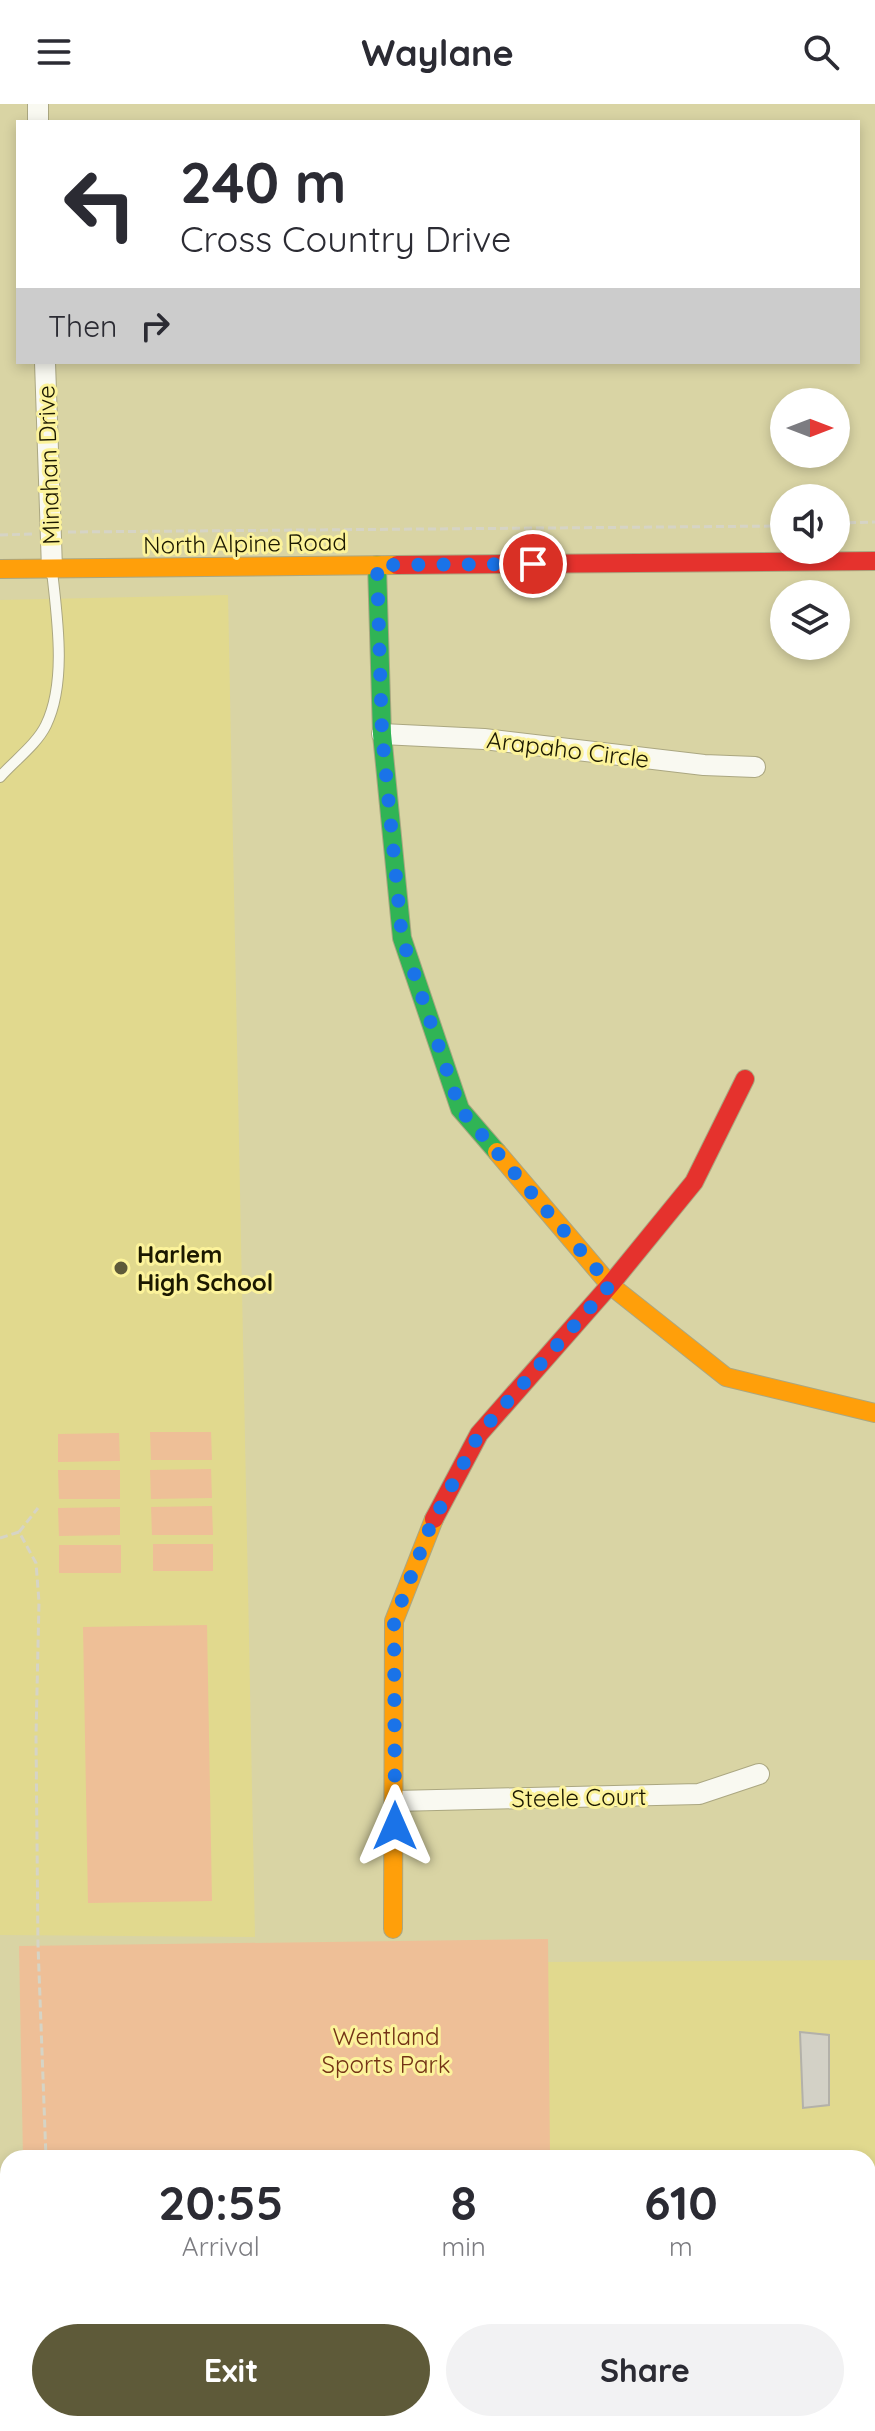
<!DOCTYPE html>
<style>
body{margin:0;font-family:Quicksand,sans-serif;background:#f2f2f3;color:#2b2b33;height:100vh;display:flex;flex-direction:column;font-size:30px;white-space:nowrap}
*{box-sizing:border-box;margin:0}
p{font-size:26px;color:#7c7c81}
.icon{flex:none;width:44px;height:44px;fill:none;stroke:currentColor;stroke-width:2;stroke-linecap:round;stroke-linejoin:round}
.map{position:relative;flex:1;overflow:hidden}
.panel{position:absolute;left:0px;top:2046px;width:876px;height:282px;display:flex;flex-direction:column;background:#fff;border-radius:24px 24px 0 0;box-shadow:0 4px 12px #0003}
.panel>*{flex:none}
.guide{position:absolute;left:16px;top:16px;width:844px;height:244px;border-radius:0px;box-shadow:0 4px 12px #0003;background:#fff;color:#2b2b33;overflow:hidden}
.needle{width:52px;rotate:90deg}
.buttons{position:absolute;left:770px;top:284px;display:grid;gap:16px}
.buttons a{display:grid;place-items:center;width:80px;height:80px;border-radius:50%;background:#fff;box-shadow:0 4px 12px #0003;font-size:40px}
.pin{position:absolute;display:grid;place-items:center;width:68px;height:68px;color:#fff;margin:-34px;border:4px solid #fff;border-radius:50%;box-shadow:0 2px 8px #0007}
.me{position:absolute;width:88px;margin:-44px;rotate:0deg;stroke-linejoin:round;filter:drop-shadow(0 0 6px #0008)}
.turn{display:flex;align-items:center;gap:28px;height:168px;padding:0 32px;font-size:36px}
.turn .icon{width:104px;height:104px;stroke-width:2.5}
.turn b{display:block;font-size:56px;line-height:68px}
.then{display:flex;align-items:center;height:76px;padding:0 32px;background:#0003;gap:16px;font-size:30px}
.eta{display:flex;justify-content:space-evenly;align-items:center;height:136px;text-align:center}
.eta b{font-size:48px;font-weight:700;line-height:56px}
.button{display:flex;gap:16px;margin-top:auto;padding:16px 32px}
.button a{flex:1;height:92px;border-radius:48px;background:#5e5a39;color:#fff;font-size:32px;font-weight:700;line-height:92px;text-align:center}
.button a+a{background:#f2f2f3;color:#2b2b33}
header{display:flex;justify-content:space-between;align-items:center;height:104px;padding:0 32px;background:#fff;font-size:36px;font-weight:700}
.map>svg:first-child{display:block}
</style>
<header><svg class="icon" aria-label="menu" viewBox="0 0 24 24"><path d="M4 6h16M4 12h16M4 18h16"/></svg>Waylane<svg class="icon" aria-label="search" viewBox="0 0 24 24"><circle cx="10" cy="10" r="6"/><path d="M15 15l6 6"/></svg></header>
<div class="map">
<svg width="875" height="2327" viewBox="0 0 875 2327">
<rect width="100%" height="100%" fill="#d9d4a4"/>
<g fill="#e1d98e">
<path d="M228 491 255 1833 0 1831V496Z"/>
<path d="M875 1856V2327H633V2320H868V2054H549L543 1858Z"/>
</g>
<g fill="#eebf97">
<path d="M150 1328H211L212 1356H151Z"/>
<path d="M119 1329 120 1357 58 1358V1330Z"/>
<path d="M211 1365 212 1394 151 1395 150 1366Z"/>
<path d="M120 1366V1395H59L58 1366Z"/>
<path d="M212 1402 213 1431H152L151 1403Z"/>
<path d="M120 1403V1431L59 1432 58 1404Z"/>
<rect x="153" y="1440" width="60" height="27"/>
<rect x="59" y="1441" width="62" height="28"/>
<path d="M207 1521 212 1797 88 1799 83 1523Z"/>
<path d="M548 1835 550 2054H23L19 1842Z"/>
<rect x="26" y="2320" width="607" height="7"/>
</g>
<path fill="#d3d1c6" stroke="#b3b1a9" stroke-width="2" d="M800 1928 829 1931V2001L803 2004Z"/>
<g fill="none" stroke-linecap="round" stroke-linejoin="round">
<g stroke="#aba781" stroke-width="12">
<path id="lane" d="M0 673C14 657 37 640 46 621 67 578 57 513 52 467"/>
</g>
<g stroke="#aba781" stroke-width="22">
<g id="street">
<path d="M38 0V18"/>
<path d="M45 258 52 465"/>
<path d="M382 630 484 635 704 661 755 663"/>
<path d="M395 1697 699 1690 759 1670"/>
<path d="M784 2320V2327"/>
</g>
</g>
<g stroke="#aba781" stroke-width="20">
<path id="fast" d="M377 461 382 630 402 834 460 1005 497 1048"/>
</g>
<g stroke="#aba781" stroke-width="20">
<g id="slow">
<path d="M0 465 397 461"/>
<path d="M497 1048 610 1181 726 1273 875 1309"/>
<path d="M393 1825 394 1517 434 1415"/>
</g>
</g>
<g stroke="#aba781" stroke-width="20">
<g id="jam">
<path d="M397 461 875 457"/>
<path d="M434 1415 479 1330 610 1181 694 1078 745 975"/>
</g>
</g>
<g stroke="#d6d4c5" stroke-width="3" stroke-dasharray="8 4" stroke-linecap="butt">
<path d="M836 419 875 418"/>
<path d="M68 428 784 422"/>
<path d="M0 431 32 430"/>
<path d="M19 1428 38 1404"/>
<path d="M0 1434 19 1428 36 1459 39 1498 36 1632 38 1841 46 2054"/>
<path d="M52 2320V2327"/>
<path d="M367 2320V2327"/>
</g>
<use href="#lane" stroke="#f9f9f1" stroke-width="10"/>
<use href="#street" stroke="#f9f9f1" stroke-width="20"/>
<use href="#fast" stroke="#30b455" stroke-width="18"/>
<use href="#slow" stroke="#ff9f0a" stroke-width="18"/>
<use href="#jam" stroke="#e5322d" stroke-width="18"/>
</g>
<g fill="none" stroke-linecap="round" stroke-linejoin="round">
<path stroke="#1a73e8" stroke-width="14" stroke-dasharray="0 25.2" d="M395 1722 394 1517 430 1423 479 1330 610 1181 460 1005 402 834 382 630 377 461 533 460"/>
</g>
<circle fill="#5e5a39" stroke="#fcf39b" stroke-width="3" cx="121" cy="1164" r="8"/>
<g text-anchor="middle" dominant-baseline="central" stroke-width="6" stroke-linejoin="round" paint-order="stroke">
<g font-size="24" fill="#1b1800" stroke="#fcf39b">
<text transform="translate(48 361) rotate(-92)">Minahan Drive</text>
<text transform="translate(245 439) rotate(-1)">North Alpine Road</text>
<text transform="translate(568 645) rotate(7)">Arapaho Circle</text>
<text transform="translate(579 1693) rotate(-1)">Steele Court</text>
</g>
<g font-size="24" font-weight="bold" fill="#1b1800" stroke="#fcf39b" text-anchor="start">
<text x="137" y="1150">Harlem<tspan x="137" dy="28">High School</tspan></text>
</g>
<g font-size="24" fill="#733316" stroke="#fcf39b">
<text x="386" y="1932">Wentland<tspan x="386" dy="28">Sports Park</tspan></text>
</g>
</g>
</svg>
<div class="buttons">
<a><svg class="needle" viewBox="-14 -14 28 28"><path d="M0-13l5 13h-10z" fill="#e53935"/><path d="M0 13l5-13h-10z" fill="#7c7c81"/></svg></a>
<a><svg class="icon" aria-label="sound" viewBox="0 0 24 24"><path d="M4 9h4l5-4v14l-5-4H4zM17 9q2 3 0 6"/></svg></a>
<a><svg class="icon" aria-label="layers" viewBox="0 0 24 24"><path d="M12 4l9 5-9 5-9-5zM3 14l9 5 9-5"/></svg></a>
</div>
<div class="pin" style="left:533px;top:460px;background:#d93025"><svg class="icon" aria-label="arrive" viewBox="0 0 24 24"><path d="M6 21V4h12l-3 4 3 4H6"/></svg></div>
<svg class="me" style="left:395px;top:1722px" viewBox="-20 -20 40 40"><path d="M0-17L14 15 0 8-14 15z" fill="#1a73e8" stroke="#fff" stroke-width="4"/></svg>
<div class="guide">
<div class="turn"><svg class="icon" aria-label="left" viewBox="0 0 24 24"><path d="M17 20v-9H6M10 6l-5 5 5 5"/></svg><div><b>240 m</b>Cross Country Drive</div></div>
<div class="then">Then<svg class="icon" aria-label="right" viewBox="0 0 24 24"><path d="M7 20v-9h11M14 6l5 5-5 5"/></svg></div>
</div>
<section class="panel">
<div class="eta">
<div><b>20:55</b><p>Arrival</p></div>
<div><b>8</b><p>min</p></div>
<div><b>610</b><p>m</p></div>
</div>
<div class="button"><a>Exit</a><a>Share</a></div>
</section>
</div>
